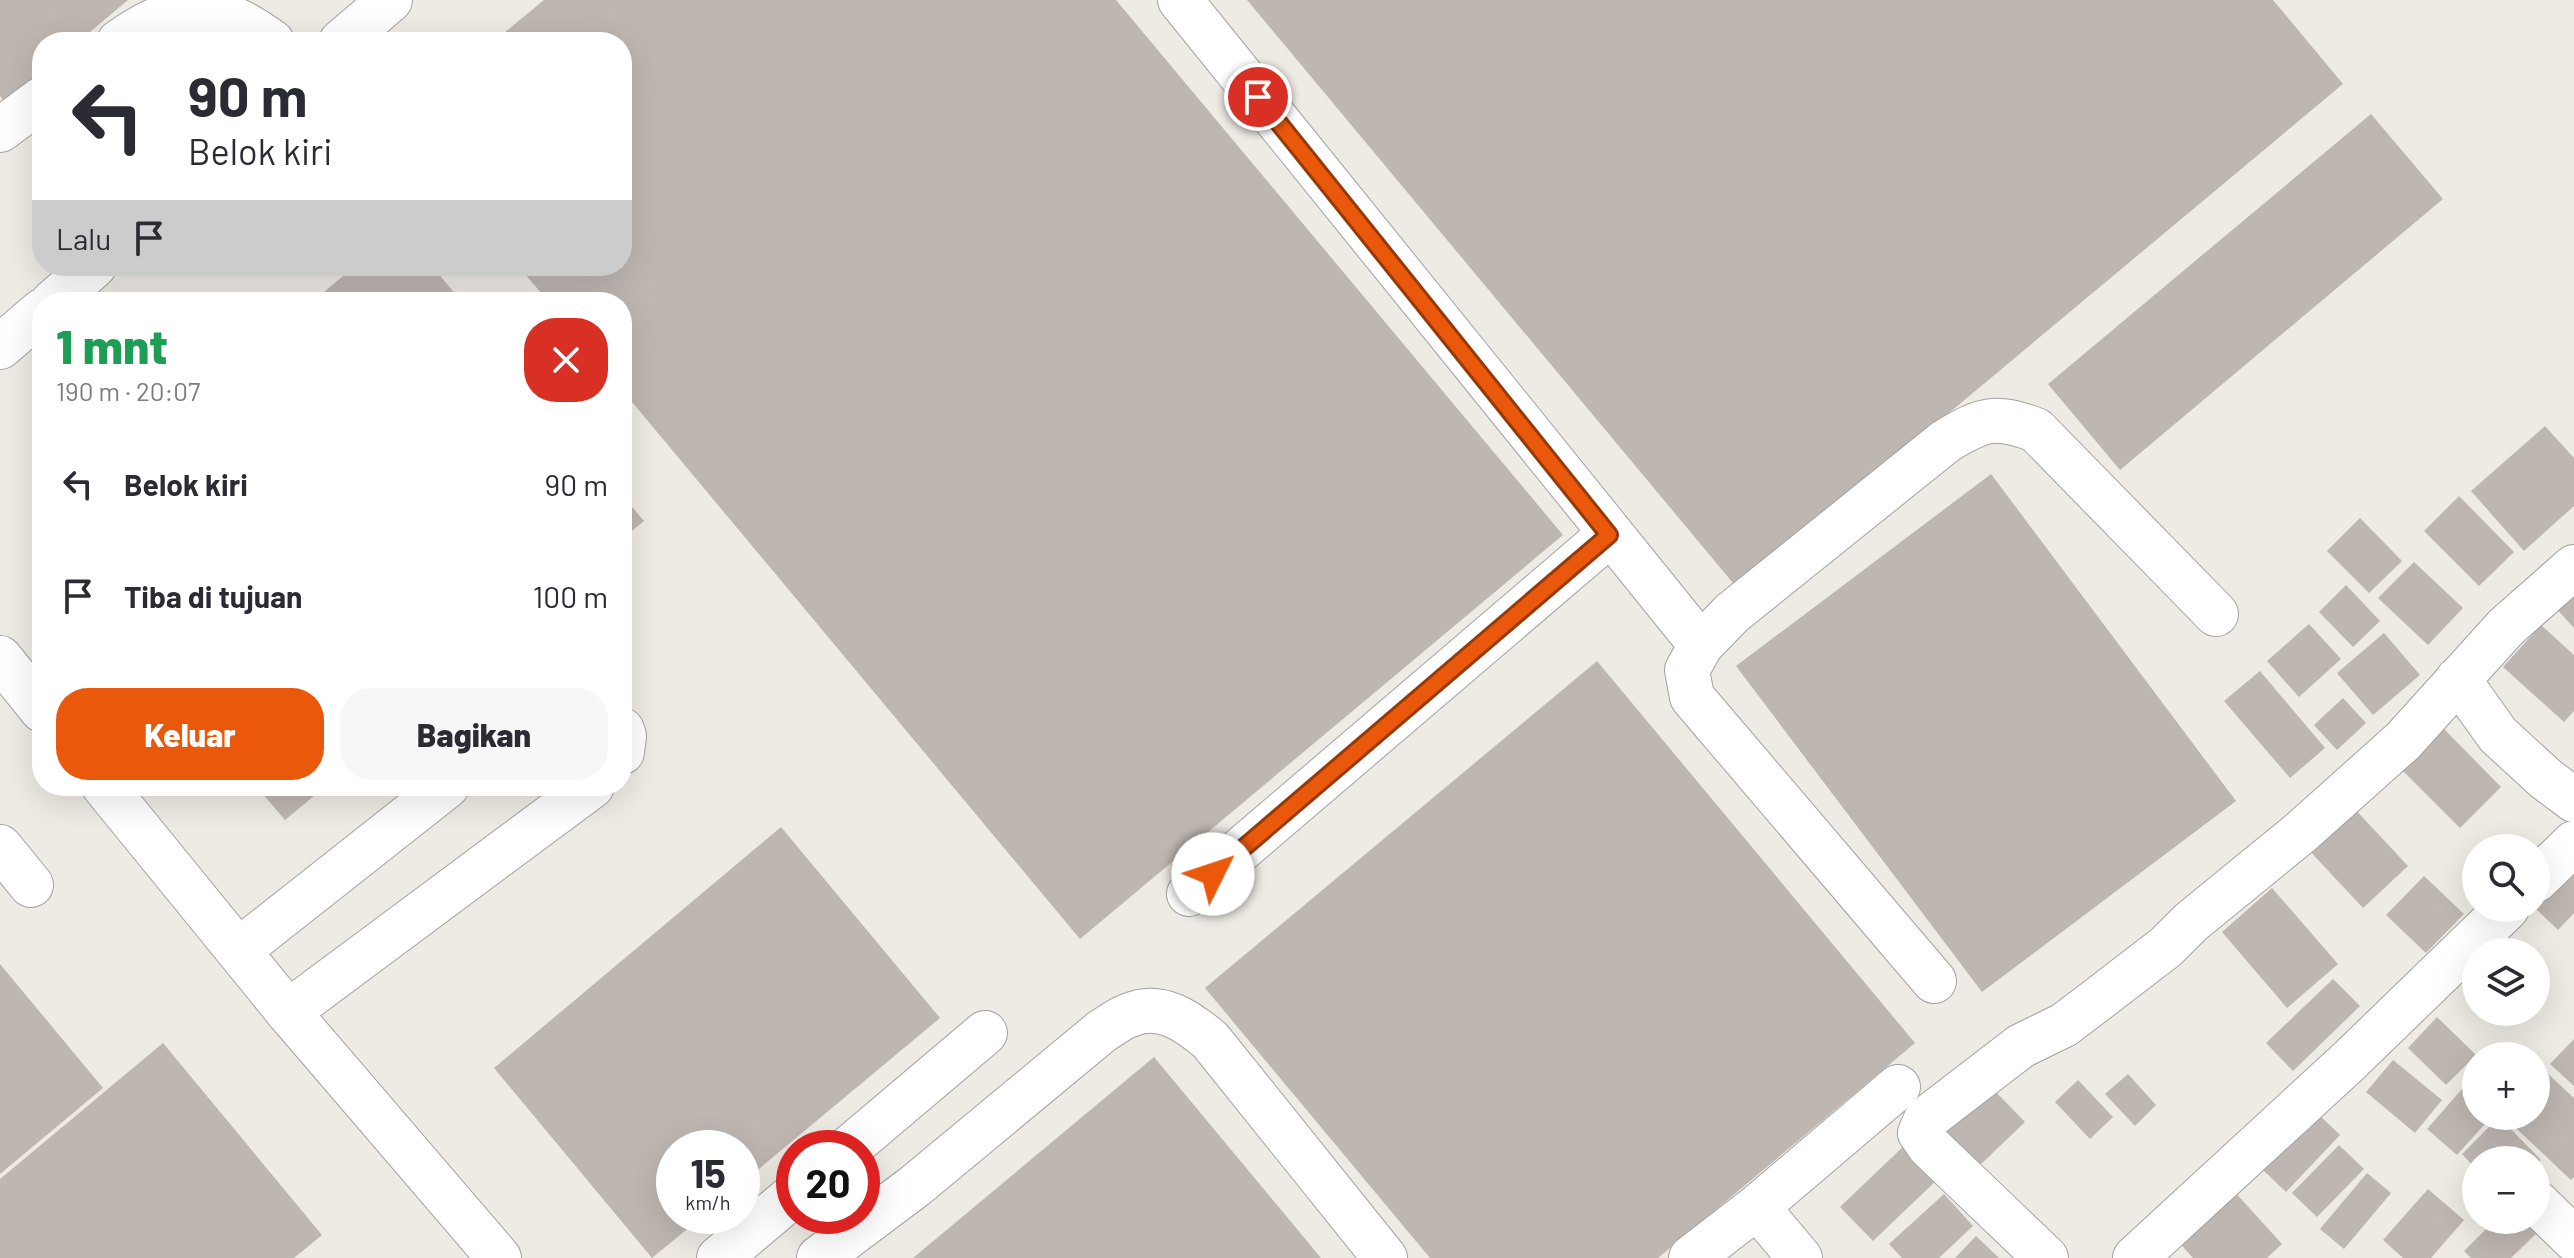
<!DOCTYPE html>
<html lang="id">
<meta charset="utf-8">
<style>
body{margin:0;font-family:Barlow,sans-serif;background:#f7f7f7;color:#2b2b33;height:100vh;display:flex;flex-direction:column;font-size:30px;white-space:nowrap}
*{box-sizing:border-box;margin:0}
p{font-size:26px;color:#7c7c81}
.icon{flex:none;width:44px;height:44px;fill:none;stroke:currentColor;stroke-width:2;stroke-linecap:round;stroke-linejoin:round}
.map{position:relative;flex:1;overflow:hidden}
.drawer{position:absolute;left:32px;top:292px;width:600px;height:504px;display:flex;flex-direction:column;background:#fff;border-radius:32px;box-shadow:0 8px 32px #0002}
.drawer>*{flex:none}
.hud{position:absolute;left:32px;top:32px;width:600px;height:244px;border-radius:32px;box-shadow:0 8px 32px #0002;background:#fff;color:#2b2b33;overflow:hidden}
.tools{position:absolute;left:2462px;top:834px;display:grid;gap:16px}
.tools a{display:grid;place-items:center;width:88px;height:88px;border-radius:50%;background:#fff;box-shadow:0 8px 32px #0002;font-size:40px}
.speed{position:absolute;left:656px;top:1130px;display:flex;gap:16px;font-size:40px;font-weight:700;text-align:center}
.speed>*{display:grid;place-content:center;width:104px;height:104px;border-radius:50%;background:#fff;box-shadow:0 8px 32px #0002;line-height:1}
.speed small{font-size:20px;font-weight:400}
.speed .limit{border:12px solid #d22;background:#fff;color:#111}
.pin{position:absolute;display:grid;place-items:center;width:68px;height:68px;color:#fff;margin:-34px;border:4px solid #fff;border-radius:50%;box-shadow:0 2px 8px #0007}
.me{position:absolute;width:88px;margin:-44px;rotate:49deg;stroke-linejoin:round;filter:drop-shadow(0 0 6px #0008)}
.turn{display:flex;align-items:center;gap:28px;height:168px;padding:0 24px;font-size:36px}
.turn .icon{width:104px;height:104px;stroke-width:2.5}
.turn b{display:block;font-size:56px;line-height:68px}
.then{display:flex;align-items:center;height:76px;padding:0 24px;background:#0003;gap:16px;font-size:30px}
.round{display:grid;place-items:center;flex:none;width:84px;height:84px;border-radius:32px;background:#f7f7f7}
.summary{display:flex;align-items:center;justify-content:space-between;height:136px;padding:0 24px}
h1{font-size:48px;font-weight:800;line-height:60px;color:#1e9e55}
.primary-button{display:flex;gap:16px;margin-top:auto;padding:16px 24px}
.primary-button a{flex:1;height:92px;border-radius:32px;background:#ea580c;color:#fff;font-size:32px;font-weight:800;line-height:92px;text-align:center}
.primary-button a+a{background:#f7f7f7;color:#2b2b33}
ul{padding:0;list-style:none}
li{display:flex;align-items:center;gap:24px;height:112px;padding:0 24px}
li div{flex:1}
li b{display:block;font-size:30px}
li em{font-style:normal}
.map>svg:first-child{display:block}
</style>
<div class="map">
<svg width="2574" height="1258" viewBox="0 0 2574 1258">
<rect width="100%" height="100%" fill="#eeeae4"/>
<g fill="#beb6b1">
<path d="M0 0H128L78 42H42V72L6 103 0 96Z"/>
<path d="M544 0H1116L1563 535 1080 939 622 390V302H549L518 266H622V42H493Z"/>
<path d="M1247 0H2273L2343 84 1738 589Z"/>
<path d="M2371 114 2443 199 2120 470 2048 384Z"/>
<path d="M355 266H432L462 302H312Z"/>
<path d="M2545 426 2574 458V506L2524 551 2471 491Z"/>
<path d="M1991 474 2236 801 1982 992 1736 666Z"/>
<path d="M622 495 644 521 622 539Z"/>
<path d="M2459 496 2514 552 2479 586 2424 531Z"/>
<path d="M2360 518 2402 561 2369 593 2327 551Z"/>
<path d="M2414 562 2463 608 2428 645 2378 598Z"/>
<path d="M2346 585 2380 621 2353 647 2319 612Z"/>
<path d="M2574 588V628L2554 606Z"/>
<path d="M2309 624 2341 659 2299 697 2267 661Z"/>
<path d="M2541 625 2574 655V711L2564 722 2503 667Z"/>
<path d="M2384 633 2420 675 2373 715 2337 673Z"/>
<path d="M1597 661 1915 1043 1658 1258H1430L1205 988Z"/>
<path d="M2260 671 2325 748 2290 778 2224 701Z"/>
<path d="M2343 698 2366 723 2337 750 2314 725Z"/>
<path d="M2444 729 2501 787 2460 828 2402 770Z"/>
<path d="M256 786H326L285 820Z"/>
<path d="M2352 806 2408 866 2363 908 2307 848Z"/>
<path d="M781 827 940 1018 742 1183V1148H674V1216H703L652 1258 494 1068Z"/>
<path d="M2574 854V913L2558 930 2536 909V895Z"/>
<path d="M2424 876 2464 914 2426 953 2386 915Z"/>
<path d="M2272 888 2338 964 2287 1008 2222 932Z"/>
<path d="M0 964 103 1088 0 1174Z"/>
<path d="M2333 979 2360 1006 2293 1071 2266 1043Z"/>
<path d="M2437 1017 2476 1055 2446 1085 2408 1048Z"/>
<path d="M2574 1039V1086L2550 1064Z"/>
<path d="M163 1043 322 1235 294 1258H0V1179Z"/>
<path d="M1154 1057 1321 1258H913Z"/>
<path d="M2393 1060 2442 1100 2415 1133 2366 1092Z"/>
<path d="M2546 1072 2574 1098V1177L2571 1180 2503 1116H2536V1082Z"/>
<path d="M2476 1073V1116H2492L2457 1155 2427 1129Z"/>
<path d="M2128 1074 2156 1105 2135 1126 2105 1094Z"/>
<path d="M2078 1080 2113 1117 2090 1139 2055 1102Z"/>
<path d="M1990 1086 2025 1122 1978 1167 1943 1130Z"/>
<path d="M2315 1111 2340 1135 2286 1192 2261 1168Z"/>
<path d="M2499 1117 2541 1160 2536 1165V1160H2476V1169L2462 1154Z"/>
<path d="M1908 1142 1940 1177 1873 1241 1840 1207Z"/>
<path d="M2339 1145 2364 1169 2317 1217 2292 1193Z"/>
<path d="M2367 1173 2391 1193 2344 1249 2320 1229Z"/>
<path d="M2428 1189 2464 1220 2431 1258H2403L2383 1240Z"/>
<path d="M2233 1190 2282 1244 2267 1258H2193L2177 1240Z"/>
<path d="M1944 1194 1973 1226 1939 1258H1902L1889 1244Z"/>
<path d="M2495 1220H2536L2543 1227 2511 1258H2471L2464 1251Z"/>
<path d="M1976 1236 1999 1258H1955Z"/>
</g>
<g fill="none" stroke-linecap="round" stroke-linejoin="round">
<g stroke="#a2a2a2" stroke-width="46">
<g id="minor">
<path d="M1180 0 1701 645"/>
<path d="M119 42C178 0 215 0 272 42"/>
<path d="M341 42 390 0"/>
<path d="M0 130 42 99"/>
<path d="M53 302 94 266"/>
<path d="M0 347 42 311"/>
<path d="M0 658 42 710"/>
<path d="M2458 679 2498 735 2546 779 2574 800"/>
<path d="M622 730 624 736 622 752"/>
<path d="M104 786 288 1012 499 1258"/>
<path d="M0 847 31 885"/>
<path d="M2536 880 2574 843"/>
<path d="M1189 894 1609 535"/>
<path d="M239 950 447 786"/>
<path d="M1934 981 1692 697 1687 670 1701 645 1732 613 1946 441C1984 418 1995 415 2036 430L2216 614"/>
<path d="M288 1012 592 786"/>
<path d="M849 1148 985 1033"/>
<path d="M2536 1202 2574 1239"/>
<path d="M1757 1207 1800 1258"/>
<path d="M719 1258 794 1195"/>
<path d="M819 1258 915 1186 1102 1031C1111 1026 1120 1018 1130 1015 1161 1002 1187 1021 1210 1040L1385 1258"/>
<path d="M1691 1258 1757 1207 1898 1087"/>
<path d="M2046 1258 1929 1146 1920 1133 1926 1119 2021 1046 2064 1025 2093 1003 2166 947 2191 922 2300 833 2403 741 2506 627 2574 567"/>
<path d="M2135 1258 2349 1061 2507 908"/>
</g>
</g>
<use href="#minor" stroke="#fff" stroke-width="44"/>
</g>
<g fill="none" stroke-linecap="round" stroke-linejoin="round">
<g stroke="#983908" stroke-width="20">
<path id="route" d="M1213 874 1609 535 1258 97"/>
</g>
<use href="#route" stroke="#ea580c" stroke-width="14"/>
</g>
</svg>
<div class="tools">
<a><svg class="icon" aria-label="search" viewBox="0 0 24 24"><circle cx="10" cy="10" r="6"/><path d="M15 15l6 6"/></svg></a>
<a><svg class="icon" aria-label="layers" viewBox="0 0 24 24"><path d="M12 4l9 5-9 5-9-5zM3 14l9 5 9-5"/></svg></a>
<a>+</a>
<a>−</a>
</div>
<div class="speed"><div>15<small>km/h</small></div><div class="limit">20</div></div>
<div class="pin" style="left:1258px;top:97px;background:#d93025"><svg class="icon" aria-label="arrive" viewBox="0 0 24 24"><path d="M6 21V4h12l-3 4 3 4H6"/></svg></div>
<svg class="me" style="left:1213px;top:874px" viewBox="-20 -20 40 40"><circle r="19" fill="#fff"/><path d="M0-13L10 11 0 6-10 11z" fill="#ea580c"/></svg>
<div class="hud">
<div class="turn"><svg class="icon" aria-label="left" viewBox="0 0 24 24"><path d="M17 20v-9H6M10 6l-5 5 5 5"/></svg><div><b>90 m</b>Belok kiri</div></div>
<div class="then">Lalu<svg class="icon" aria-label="arrive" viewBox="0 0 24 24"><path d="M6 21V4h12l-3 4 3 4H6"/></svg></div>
</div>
<section class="drawer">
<div class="summary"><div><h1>1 mnt</h1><p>190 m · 20:07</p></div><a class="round" style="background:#d93025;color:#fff"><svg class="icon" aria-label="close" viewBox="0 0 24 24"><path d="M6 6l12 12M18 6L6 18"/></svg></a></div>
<ul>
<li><svg class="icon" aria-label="left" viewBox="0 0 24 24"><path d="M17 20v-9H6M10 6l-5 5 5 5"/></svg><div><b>Belok kiri</b></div><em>90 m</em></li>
<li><svg class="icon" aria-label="arrive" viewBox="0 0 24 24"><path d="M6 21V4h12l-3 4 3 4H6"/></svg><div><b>Tiba di tujuan</b></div><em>100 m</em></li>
</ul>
<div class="primary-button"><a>Keluar</a><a>Bagikan</a></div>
</section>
</div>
